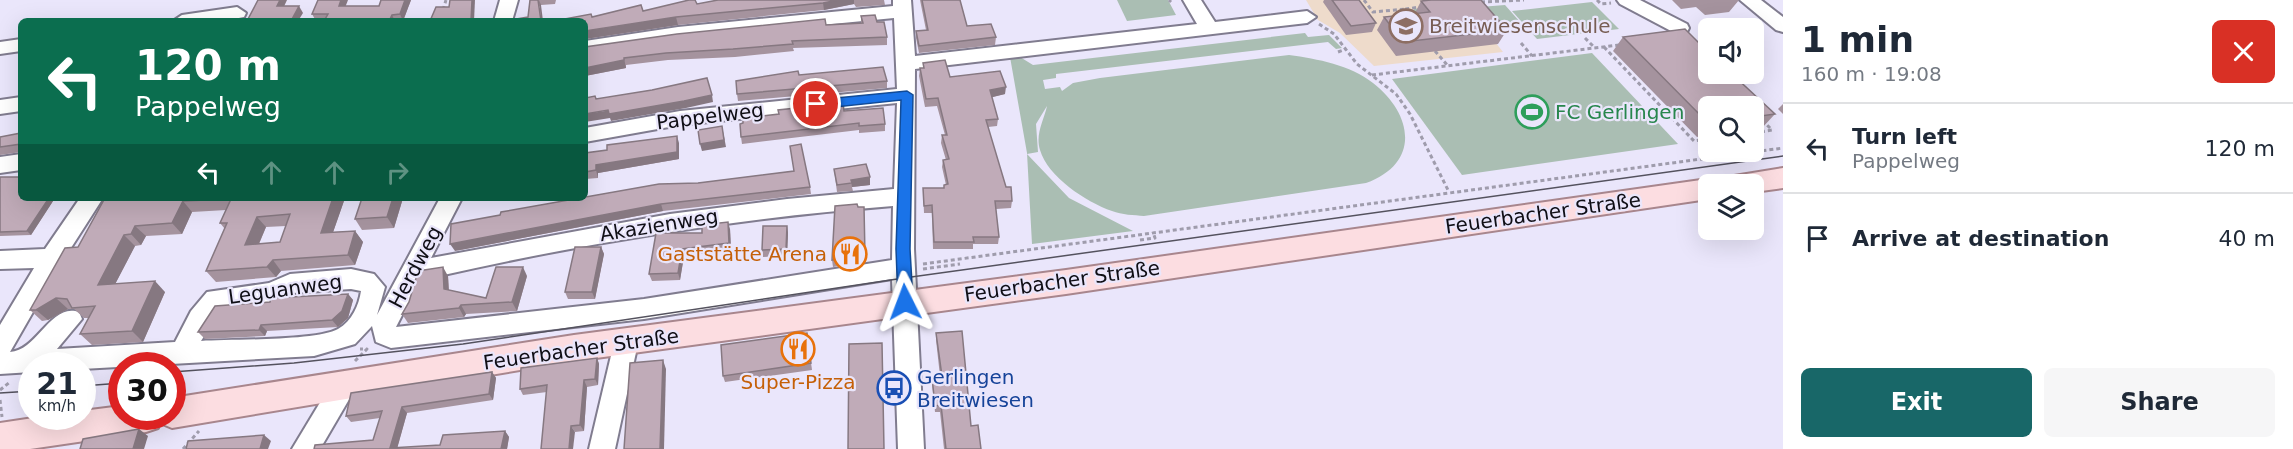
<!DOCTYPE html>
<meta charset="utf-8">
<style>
body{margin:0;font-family:"DejaVu Sans",sans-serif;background:#f6f6f7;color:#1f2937;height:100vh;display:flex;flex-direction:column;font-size:22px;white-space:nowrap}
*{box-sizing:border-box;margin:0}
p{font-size:20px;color:#747a83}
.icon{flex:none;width:33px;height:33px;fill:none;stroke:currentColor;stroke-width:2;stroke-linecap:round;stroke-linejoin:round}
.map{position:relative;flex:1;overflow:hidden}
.sheet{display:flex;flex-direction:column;background:#fff;width:510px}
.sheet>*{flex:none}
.banner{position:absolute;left:18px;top:18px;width:570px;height:183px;border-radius:9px;box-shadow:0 6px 24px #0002;background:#0b6e4f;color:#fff;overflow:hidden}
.buttons{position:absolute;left:1698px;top:18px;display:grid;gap:12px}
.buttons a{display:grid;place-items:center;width:66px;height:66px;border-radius:9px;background:#fff;box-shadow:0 6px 24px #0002;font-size:30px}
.speed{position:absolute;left:18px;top:352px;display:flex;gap:12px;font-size:30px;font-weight:700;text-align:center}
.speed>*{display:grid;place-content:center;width:78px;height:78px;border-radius:50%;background:#fff;box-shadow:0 6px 24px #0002;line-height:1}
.speed small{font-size:15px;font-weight:400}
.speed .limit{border:9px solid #d22;background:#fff;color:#111}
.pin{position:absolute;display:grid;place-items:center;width:51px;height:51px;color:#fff;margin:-26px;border:3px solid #fff;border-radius:50%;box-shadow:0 2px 6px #0007}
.me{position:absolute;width:66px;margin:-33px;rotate:357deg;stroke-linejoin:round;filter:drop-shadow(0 0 4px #0008)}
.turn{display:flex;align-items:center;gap:21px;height:126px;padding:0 18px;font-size:27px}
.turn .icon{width:78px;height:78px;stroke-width:2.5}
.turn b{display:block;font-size:42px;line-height:51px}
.lanes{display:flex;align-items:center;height:57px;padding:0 18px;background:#0003;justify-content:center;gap:30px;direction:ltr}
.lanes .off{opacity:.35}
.round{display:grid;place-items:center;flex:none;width:63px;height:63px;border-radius:9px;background:#f6f6f7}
.overview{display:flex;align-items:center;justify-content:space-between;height:102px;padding:0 18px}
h1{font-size:36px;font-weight:700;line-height:45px}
.cta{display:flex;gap:12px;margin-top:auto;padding:12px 18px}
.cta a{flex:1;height:69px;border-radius:9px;background:#186768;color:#fff;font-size:24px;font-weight:700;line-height:69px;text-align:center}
.cta a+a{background:#f6f6f7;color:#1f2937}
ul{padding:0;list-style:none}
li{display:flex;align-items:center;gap:18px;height:90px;padding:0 18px;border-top:2px solid #e0e1e3}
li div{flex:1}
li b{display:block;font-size:22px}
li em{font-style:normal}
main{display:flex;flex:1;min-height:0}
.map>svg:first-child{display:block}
</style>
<main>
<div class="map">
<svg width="1783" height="449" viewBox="0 0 1783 449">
<rect width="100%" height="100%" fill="#eae6fb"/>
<path fill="#eedbcb" d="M1306 0H1462L1503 52 1374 66 1340 33 1318 20Z"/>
<g fill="#aabeb3">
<path d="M1117 0H1168L1176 15 1127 21Z"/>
<path d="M1592 2 1619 29 1537 39 1512 11Z"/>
<path d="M1476 4 1480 7 1505 5 1527 30 1491 33 1414 15 1413 12 1414 9Z"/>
<path d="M1305 33 1308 37 1329 35 1342 48 1336 49 1328 42 1056 74V78L1043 80 1045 89 1060 87 1062 91 1073 83 1100 78 1289 55C1318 59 1350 65 1373 83 1413 114 1421 163 1366 183L1144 216C1134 215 1122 215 1112 211 1086 202 1048 177 1040 150 1035 134 1044 120 1047 106L1036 124 1038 152 1027 154 1069 198 1133 231 1032 244 1027 153 1010 57H1020L1033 65Z"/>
<path d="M1592 53 1678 144 1462 175 1392 79Z"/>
</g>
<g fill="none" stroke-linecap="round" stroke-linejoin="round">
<g stroke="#807c8f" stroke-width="4">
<g id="minor">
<path d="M500 0H518L512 21H494Z"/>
<path d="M893 0H911L915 56 1197 24 1183 0H1201L1215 22 1307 11 1316 17 1307 23 915 69 914 249 924 449H898L892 279 644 319 391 348 376 342 372 326 355 344 314 356 82 369V366H32V372L0 374V325L34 268 0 269V251L45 249 80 198H103L60 265 10 352C38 350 51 302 79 312L82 319 57 349 175 342 191 311 207 292 269 283 290 274 351 269 374 274 385 287 377 315 440 198H462L431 258 670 214 787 199 894 189 897 103 680 125 585 142V128L680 111 897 89 894 18 678 39 585 53V41L678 27 893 6ZM893 206 892 260 644 299 396 327 422 276H439C589 242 740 218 893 206ZM351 289 361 291C359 305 352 321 338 329 317 341 230 339 201 341L222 308 271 302 292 293Z"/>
<path d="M1617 0H1640L1687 24 1689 28 1687 32H1673L1620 4Z"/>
<path d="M1740 0H1761L1783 17V32L1776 30Z"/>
<path d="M237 7 246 13 244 17 223 21H173L182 15Z"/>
<path d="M21 39V51L0 54V42Z"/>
<path d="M21 97V111L0 114V100Z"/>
<path d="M21 154V170L0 173V157Z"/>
<path d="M626 332 635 336 638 343 615 449H589L614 343 617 336Z"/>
<path d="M345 373 354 376 358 384 320 449H292L336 376Z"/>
</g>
</g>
<g stroke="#a8868d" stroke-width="4">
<g id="major">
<path d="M1783 168V188L1754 192V184H1724L1728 177Z"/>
<path d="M1708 179 1719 184H1708V199L1066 294 574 361 172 428 160 423 158 428 146 432 30 449H0V423L40 417H82V411L122 406V417H172V398L574 335 1066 270Z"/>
</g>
</g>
<g stroke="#9f9cac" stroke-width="3" stroke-dasharray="4 3" stroke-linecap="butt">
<path d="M1364 0 1373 12 1406 9"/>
<path d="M1597 0 1601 4 1611 3"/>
<path d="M1169 2 1171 0"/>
<path d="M1481 2 1524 0"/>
<path d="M443 10 446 0"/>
<path d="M1411 15 1406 9 1420 7"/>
<path d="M1319 24 1334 34 1357 64 1396 94 1410 114 1449 192"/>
<path d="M1585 38 1595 48"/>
<path d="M1521 43 1532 56"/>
<path d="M1604 47 1694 141 1708 139"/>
<path d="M1435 51 1448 66"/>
<path d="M1338 52 1346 49"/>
<path d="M1372 75 1619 45"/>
<path d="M1754 133 1772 130 1763 121"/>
<path d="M1140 240 1155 238 1153 232"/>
<path d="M923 264 1783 148"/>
<path d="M923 269 960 264"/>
<path d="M355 361 367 349H360"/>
<path d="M0 390 10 382"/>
<path d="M0 400 2 417"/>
<path d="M183 449 199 431"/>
</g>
<use href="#minor" fill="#fff" fill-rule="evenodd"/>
<use href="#major" fill="#fcdde1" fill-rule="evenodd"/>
<g stroke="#54525e" stroke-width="1.5">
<path d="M172 372 294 363 463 344 904 278 1783 156"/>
<path d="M82 386 122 383"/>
<path d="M0 393 32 391"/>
</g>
</g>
<g fill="#a5939e" fill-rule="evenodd">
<path d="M381 0H411L403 21H316L312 14 346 6H379Z"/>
<path d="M530 0H556L555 4 541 5 528 17Z"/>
<path d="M718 0H884L885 5 856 7 854 4 824 10 678 25 585 39V21L592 17 697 4Z"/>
<path d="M920 0H960L967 26 996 37 995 45 919 53 916 38V31L926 30Z"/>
<path d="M1324 0H1359L1376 23 1372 32 1346 35 1323 2Z"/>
<path d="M1431 0H1482H1481L1507 30 1498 44 1396 56 1377 30 1384 17 1415 13 1421 1Z"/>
<path d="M1672 0H1739L1729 12 1705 15 1696 7 1681 9Z"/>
<path d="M861 16 877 22 887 37V45L793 48 794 51 735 57 668 60 626 65V68L585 76V47L826 25 861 23Z"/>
<path d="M1623 37 1775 114 1762 128 1754 129V106H1708V135L1697 137 1613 51Z"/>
<path d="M923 63 950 77 1005 94 992 97 998 119 997 126 988 127 1006 187 1012 201 1011 208 996 209 999 237 998 244H973V249H933L932 213H924L923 188H944L946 185 942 167 943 160H946L941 143 942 135H945L937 106 925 107 919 76 920 68H923Z"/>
<path d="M799 75 887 81V88L738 101 737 94Z"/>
<path d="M1783 104V114L1778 109Z"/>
<path d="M844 111 885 124V131L859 133V130L742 144 741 137Z"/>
<path d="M21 133V152L0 155V137Z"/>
<path d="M679 143V159L598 173V178L585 179V153Z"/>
<path d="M790 146 810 187 811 194 663 211 455 251 698 183 794 171Z"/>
<path d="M834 169 870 177V185L852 187 853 191 837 192Z"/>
<path d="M0 177 21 198H55L31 235 0 236Z"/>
<path d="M105 198H345L333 232 355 231 363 242 355 265 281 271 276 277 216 282 206 271 225 229 220 223 226 210 192 212 182 234 146 236 141 245 135 246 115 284 165 292 143 342 92 345 80 334 89 318H84L74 309H68L48 320 42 321 30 310 78 247ZM286 226 280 242 259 244 266 227Z"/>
<path d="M403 198 394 228 362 230 355 219Z"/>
<path d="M864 207 865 262 833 267 832 260Z"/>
<path d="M787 226 788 233 787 256 763 257 762 250Z"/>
<path d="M730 229 731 250 684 256 680 280 652 281 649 274 702 233Z"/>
<path d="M601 247 604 254 595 299H568L565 292Z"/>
<path d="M448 276 449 290 486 298 527 276 517 311 466 314 464 317 408 323 402 314Z"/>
<path d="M348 294 353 300 348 318 338 327 267 331 265 336 205 339 198 332 270 302Z"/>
<path d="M807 333 812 370 725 382 723 376Z"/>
<path d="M936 333 971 426 981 449H944L940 412H935L932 383V377L940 376 936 340Z"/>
<path d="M597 358 599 364 598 385 587 387 584 431 575 432 547 392 523 395 520 389Z"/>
<path d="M492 372 496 378 493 400 407 413 397 448 440 445 505 431 509 437 507 449H314L373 440 380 418 351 422 346 416Z"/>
</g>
<g fill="#867881">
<path d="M280 0H287L281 13 277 6Z"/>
<path d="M341 0H348L343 13 339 6Z"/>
<path d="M405 0H411L403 21 400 14Z"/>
<path d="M472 0H475L474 21H471Z"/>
<path d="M539 0 541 5 543 21H541Z"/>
<path d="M838 0H854V4L824 10 823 3Z"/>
<path d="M299 6 303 13 298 21H291Z"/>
<path d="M392 15 395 21H389Z"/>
<path d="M676 17 678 25 585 39V31Z"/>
<path d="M624 58 626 68 585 76V68Z"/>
<path d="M1006 87 1005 94 989 98 990 90Z"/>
<path d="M712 95 713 102 686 108 611 121 610 118 585 122V114Z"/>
<path d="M722 126 726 147 702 151 700 144Z"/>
<path d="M677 136 679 143V159L598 173V178L596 170V165Z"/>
<path d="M870 177V185L852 187 851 180Z"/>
<path d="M49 198H55L31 235 27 231Z"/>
<path d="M333 198H345L329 244 321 233Z"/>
<path d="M393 198H403L394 228 387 217Z"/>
<path d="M183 201 192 212 182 234 172 223Z"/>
<path d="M661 204 663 211 455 251 450 244Z"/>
<path d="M257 217 266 227 254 255 245 245Z"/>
<path d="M728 222 730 229 731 250 729 243Z"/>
<path d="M135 226 146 236 141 245 131 234Z"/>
<path d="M787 226 788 233 787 256 786 249Z"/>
<path d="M355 231 363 242 355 265 348 255Z"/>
<path d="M124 235 135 246 109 296 98 285Z"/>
<path d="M601 247 604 254 595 299 592 292Z"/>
<path d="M682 249 684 256 680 280 678 273Z"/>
<path d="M273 260 281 271 276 277 267 267Z"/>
<path d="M443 267 448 276 449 298 444 289Z"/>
<path d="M523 267 527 276 517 311 512 302Z"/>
<path d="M155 281 165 292 143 342 132 331Z"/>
<path d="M348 294 353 300 348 318 338 327 332 320Z"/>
<path d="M56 298 68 309 48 320 36 310Z"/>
<path d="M461 305 466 314 464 317 459 308Z"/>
<path d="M261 325 267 331 265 336 259 330Z"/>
<path d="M597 358 599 364 598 385 595 379Z"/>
<path d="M663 360 666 369 664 449H660Z"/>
<path d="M492 372 496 378 493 400 489 394Z"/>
<path d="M584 380 587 387 584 431 580 425Z"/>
<path d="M402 407 407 413 397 449 390 448Z"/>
<path d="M571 426 575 432 573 449H569Z"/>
<path d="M139 429 148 436 144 449H133Z"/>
<path d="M505 431 509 437 507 449H501Z"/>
<path d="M264 435 271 441 268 449H260Z"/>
</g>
<g fill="#c0abb8" stroke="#867881" stroke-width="1.5" fill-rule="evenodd">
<path d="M258 0H280L277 6H299L291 21H247Z"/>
<path d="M318 0H341L339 6H379L381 0H405L400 14 392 15 389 21H324L328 14H312Z"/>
<path d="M450 0H472L471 21H430L436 7H449Z"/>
<path d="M530 0H538L541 21H517L516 19 528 17Z"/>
<path d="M689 0H695L697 4 718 0H838L823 3 676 17 585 31V21H554L591 14 592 17 641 5 643 11Z"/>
<path d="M922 0H960L967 26 991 24 996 37 919 46 916 31 928 30Z"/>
<path d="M1332 0H1359L1376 23 1351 26Z"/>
<path d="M1431 0H1481L1507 30 1403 42 1384 17 1430 12 1421 1Z"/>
<path d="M875 15 877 22H884L887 37 792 41 793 44 733 49 666 53 624 58V60L585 68V47L677 34 825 19 826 25 863 23 861 16Z"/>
<path d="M1685 29 1708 52V74H1732L1775 114 1754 117V106H1708V123L1623 37Z"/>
<path d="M945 60 950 77 1000 71 1006 87 990 90 998 119 986 120 1006 187H1011L1012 201H995L999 237H973L974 242H934L932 205 924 206 923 188H944V185L948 184 943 160 949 159 942 135H947L938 98 926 99 920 68H924L923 63Z"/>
<path d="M883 67 887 81 737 94 736 81 798 71 799 75Z"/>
<path d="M707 78 712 95 684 101 609 114 608 110 585 114V98L595 96 596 99 652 90Z"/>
<path d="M843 103 844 111 883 108 885 124 859 126V123L741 137 740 124 743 123V118L779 114 778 110Z"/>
<path d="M722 126 724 140 700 144 698 130Z"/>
<path d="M21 133V144L0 147V137Z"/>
<path d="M677 136V152L596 165V170L585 172V153L607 150V145Z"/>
<path d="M801 144 810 187 661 204 450 244 451 224 500 215 501 212 659 184 698 183 794 171 790 146Z"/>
<path d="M866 164 870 177 851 180 852 183 837 185 834 169Z"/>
<path d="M0 177H21V198H49L27 231 0 232Z"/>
<path d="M105 198H333L321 233 355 231 348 255 273 260 267 267 206 271 227 223H220L231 199 183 201 172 223 135 226 131 234 124 235 98 285 155 281 132 331 80 334 95 306 72 308 67 299 56 298 36 310H30L65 248 78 247ZM290 214 280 242 245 245 257 217Z"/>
<path d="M362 198H393L387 217 355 219Z"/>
<path d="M857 204 858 207H864L865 255 832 260 835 206Z"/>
<path d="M728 222 729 243 682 249 678 273 649 274 656 233H702V225Z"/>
<path d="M763 226H787L786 249 762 250Z"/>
<path d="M575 247H601L592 292H565Z"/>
<path d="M443 267 444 289 486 298 496 267H523L512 302 461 305 459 308 402 314 409 302 418 271Z"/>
<path d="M348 294 342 311 332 320 261 325 259 330 198 332 215 306 270 302 271 298Z"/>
<path d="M962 331 971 426 978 425 981 449H946L941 405 935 406 932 377 942 376 936 333Z"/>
<path d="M807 333 811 363 723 376 721 345Z"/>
<path d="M882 343 884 449H848L849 344Z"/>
<path d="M597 358 595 379 584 380 580 425 571 426 569 449H541L547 385 520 389 521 368Z"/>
<path d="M663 360 660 449H624L630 363Z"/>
<path d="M492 372 489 394 402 407 390 448 440 445 443 435 505 431 501 449H314L315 445 373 440 382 411 346 416 351 393Z"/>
<path d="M139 429 133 449H80L83 439Z"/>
<path d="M264 435 260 449H186L188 441Z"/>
</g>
<path fill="#1a73e8" stroke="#114b97" stroke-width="1.5" d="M907 91 913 95 910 249 913 302 905 308 898 302 896 249 901 100 816 109 810 104 816 100Z"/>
<defs>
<g id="school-ring" transform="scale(1.725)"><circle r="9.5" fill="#eae6fb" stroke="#8d6e63" stroke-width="1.5"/><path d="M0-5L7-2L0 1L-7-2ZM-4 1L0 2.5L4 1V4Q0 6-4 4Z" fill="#8d6e63"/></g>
<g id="stadium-ring" transform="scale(1.725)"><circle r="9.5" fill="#eae6fb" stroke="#2e9e5b" stroke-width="1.5"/><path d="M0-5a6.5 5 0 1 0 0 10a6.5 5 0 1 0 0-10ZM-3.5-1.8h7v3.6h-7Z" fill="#2e9e5b"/></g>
<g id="restaurant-ring" transform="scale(1.725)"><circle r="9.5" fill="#eae6fb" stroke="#e8710a" stroke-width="1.5"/><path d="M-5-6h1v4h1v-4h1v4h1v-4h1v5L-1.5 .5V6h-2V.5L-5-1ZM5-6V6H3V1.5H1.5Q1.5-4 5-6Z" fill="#e8710a"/></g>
<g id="bus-ring" transform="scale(1.725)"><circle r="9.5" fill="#eae6fb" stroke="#1a4fb4" stroke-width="1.5"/><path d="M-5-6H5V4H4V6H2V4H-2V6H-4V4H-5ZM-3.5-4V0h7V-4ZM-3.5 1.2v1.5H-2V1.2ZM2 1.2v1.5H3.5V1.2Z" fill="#1a4fb4"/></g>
</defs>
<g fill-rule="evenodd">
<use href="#school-ring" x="1406" y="26"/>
<use href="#stadium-ring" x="1532" y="112"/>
<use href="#restaurant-ring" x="850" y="254"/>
<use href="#restaurant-ring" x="798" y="349"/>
<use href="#bus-ring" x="894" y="388"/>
</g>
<g text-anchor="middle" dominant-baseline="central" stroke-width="4.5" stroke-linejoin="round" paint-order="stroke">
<g font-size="20" fill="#785e54" stroke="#eae6fb" text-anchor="start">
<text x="1429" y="26">Breitwiesenschule</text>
</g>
<g font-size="20" fill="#27864d" stroke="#eae6fb" text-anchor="start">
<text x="1555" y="112">FC Gerlingen</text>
</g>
<g font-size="20" fill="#0f0e15" stroke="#eae6fb">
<text transform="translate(710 116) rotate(-7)">Pappelweg</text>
<text transform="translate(1543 213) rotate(-8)">Feuerbacher Straße</text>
<text transform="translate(659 225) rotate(-9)">Akazienweg</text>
<text transform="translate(415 267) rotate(-62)">Herdweg</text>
<text transform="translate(1062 281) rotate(-8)">Feuerbacher Straße</text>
<text transform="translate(285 289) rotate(-8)">Leguanweg</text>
<text transform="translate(581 349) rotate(-8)">Feuerbacher Straße</text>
</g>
<g font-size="20" fill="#c56008" stroke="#eae6fb" text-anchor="end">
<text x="827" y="254">Gaststätte Arena</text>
<text x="798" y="382" text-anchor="middle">Super-Pizza</text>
</g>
<g font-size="20" fill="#164399" stroke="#eae6fb" text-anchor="start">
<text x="917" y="377">Gerlingen<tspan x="917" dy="23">Breitwiesen</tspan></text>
</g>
</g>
</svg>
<div class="buttons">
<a><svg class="icon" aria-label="sound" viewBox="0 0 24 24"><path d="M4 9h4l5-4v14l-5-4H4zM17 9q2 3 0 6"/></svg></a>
<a><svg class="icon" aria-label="search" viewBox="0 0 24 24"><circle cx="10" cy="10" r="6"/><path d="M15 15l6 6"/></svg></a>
<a><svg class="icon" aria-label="layers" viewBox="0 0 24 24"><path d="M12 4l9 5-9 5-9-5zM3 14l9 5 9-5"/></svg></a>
</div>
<div class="speed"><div>21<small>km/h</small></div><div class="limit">30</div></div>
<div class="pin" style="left:816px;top:104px;background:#d93025"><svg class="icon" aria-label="arrive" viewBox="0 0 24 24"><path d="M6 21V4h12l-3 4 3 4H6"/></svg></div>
<svg class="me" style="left:905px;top:302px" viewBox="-20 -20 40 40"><path d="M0-17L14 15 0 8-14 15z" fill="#1a73e8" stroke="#fff" stroke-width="4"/></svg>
<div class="banner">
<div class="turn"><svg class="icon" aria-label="left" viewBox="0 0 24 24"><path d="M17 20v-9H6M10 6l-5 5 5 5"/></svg><div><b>120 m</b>Pappelweg</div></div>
<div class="lanes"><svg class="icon" aria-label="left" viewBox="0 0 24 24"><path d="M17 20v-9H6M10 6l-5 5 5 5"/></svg><svg class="icon off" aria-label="ahead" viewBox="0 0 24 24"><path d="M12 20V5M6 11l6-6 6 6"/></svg><svg class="icon off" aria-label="ahead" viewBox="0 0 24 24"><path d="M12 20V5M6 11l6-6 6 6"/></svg><svg class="icon off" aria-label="right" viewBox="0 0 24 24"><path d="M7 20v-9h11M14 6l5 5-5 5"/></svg></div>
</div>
</div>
<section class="sheet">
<div class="overview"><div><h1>1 min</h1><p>160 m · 19:08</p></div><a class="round" style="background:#d93025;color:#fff"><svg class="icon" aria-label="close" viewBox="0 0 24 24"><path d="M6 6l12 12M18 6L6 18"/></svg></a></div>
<ul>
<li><svg class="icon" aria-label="left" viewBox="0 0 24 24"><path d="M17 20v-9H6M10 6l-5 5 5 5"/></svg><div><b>Turn left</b><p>Pappelweg</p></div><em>120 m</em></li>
<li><svg class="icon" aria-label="arrive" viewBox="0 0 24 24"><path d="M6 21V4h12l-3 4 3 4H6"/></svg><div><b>Arrive at destination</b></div><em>40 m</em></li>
</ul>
<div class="cta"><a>Exit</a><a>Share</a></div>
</section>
</main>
